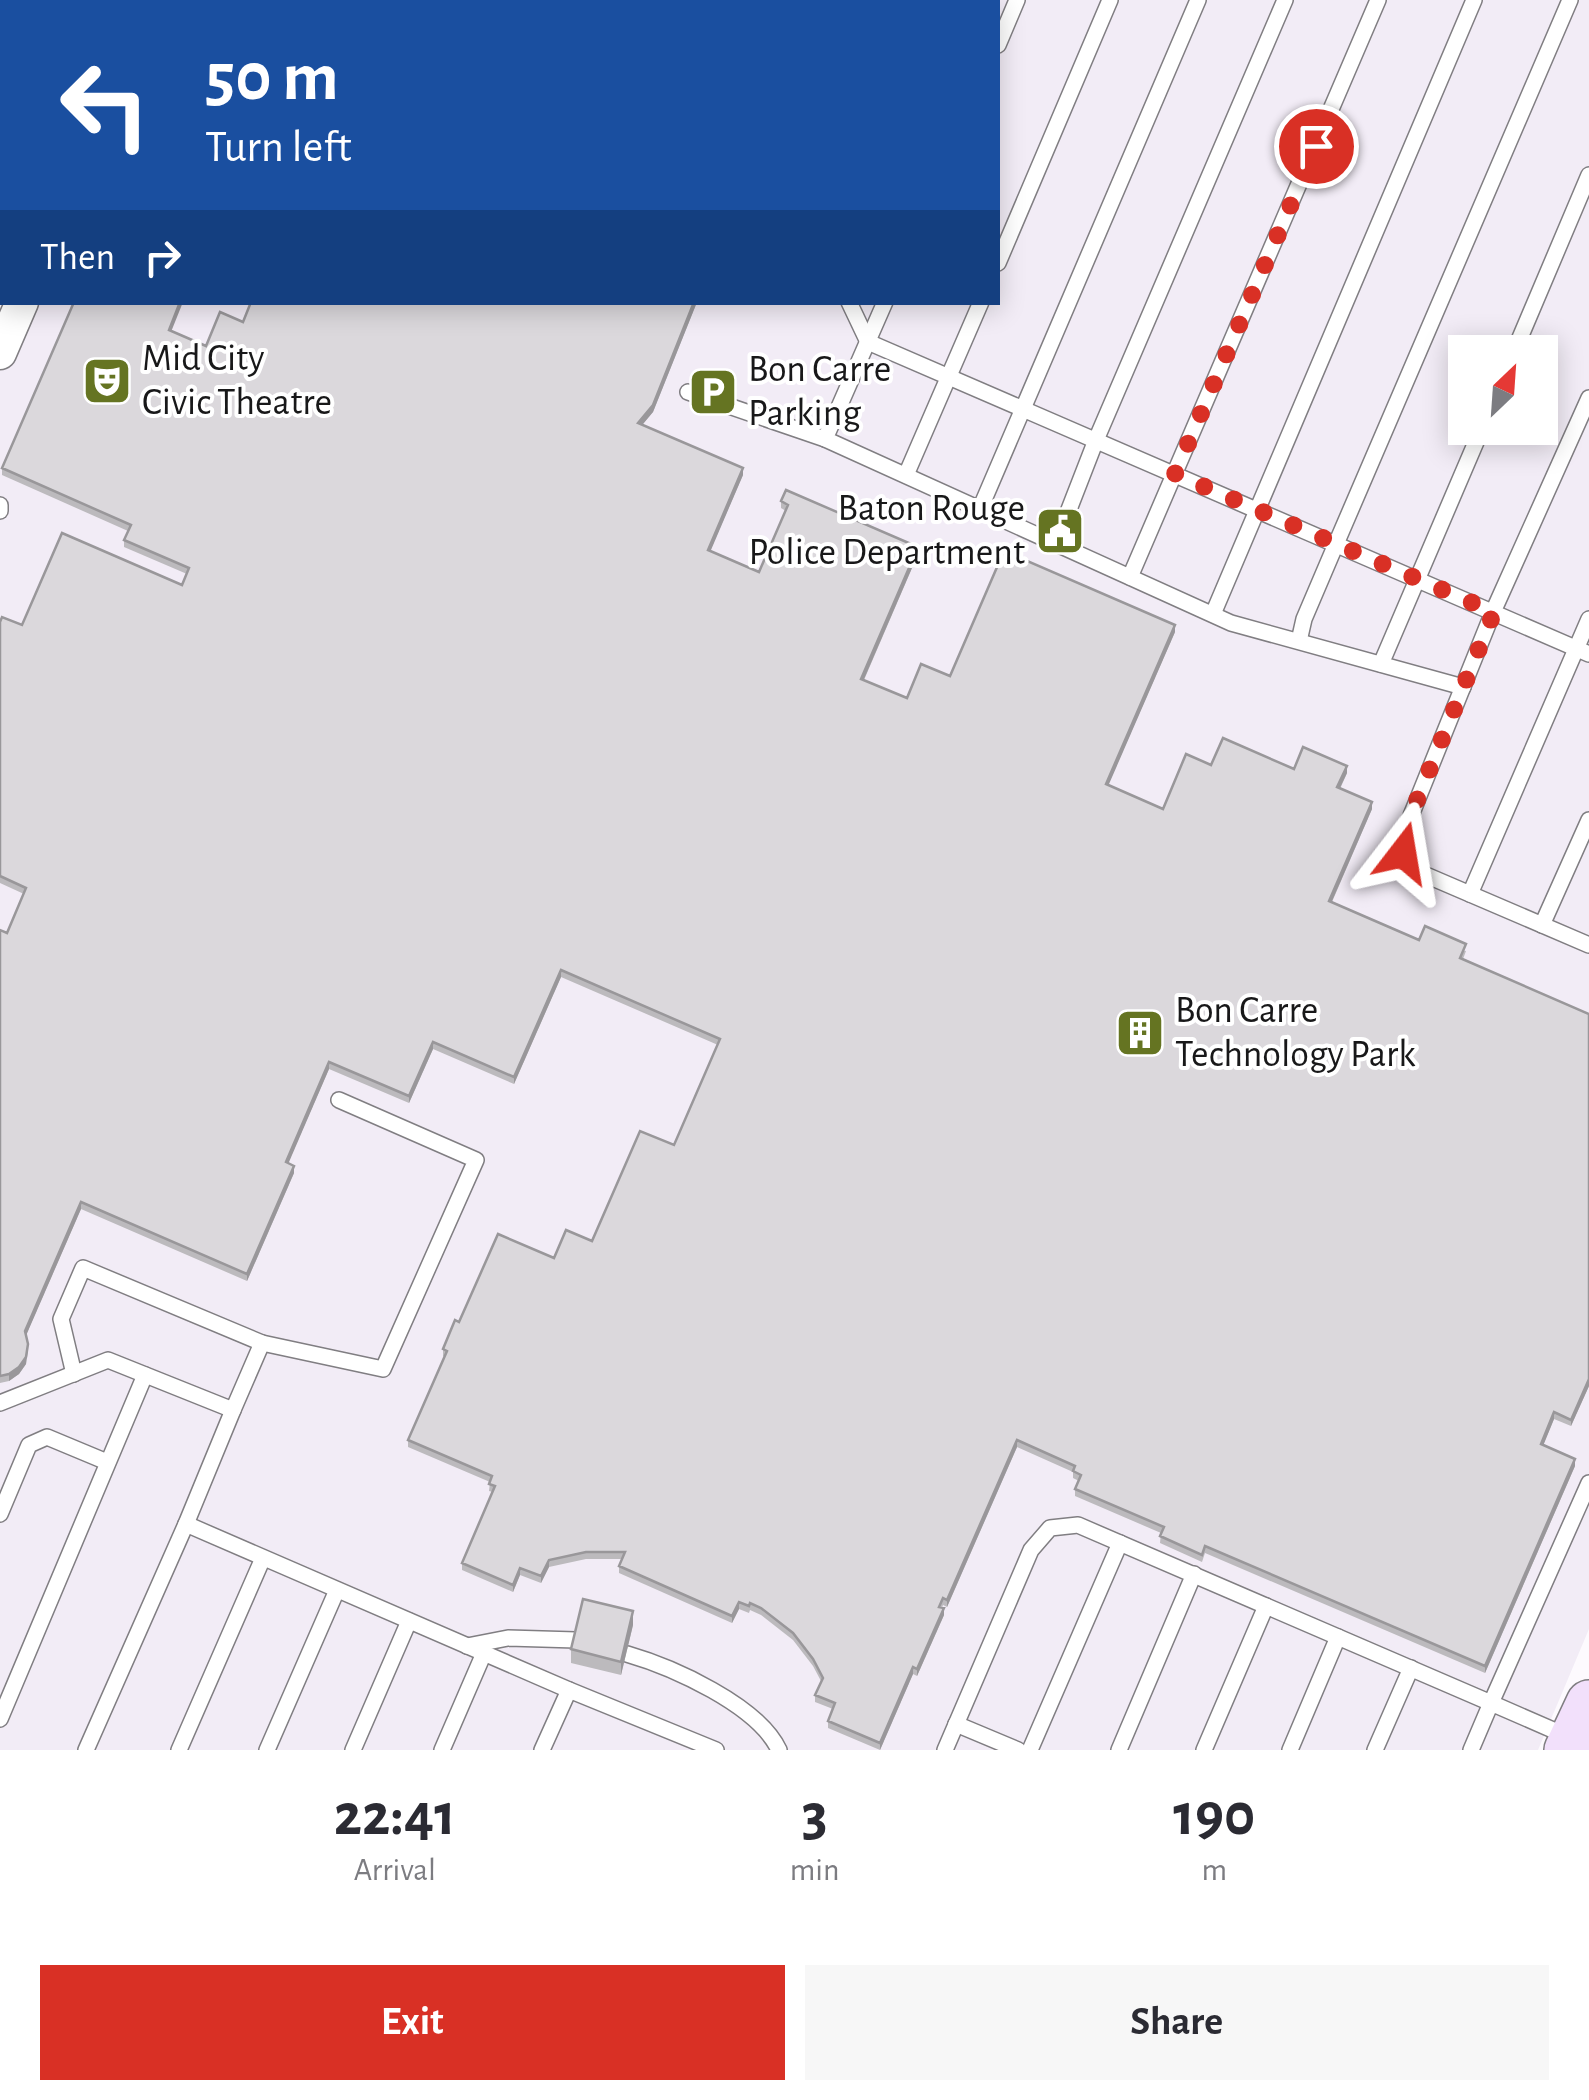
<!DOCTYPE html>
<style>
body{margin:0;font-family:"Alegreya Sans",sans-serif;background:#f7f7f7;color:#2b2b33;height:100vh;display:flex;flex-direction:column;font-size:38px;white-space:nowrap}
*{box-sizing:border-box;margin:0}
p{font-size:32px;color:#7c7c81}
.icon{flex:none;width:55px;height:55px;fill:none;stroke:currentColor;stroke-width:2;stroke-linecap:round;stroke-linejoin:round}
.map{position:relative;height:1750px;overflow:hidden}
.side{display:flex;flex-direction:column;background:#fff;flex:1}
.side>*{flex:none}
.hud{position:absolute;left:0px;top:0px;width:1000px;height:305px;box-shadow:0 5px 25px #0003;background:#1a4fa0;color:#fff;overflow:hidden}
.needle{width:65px;rotate:25deg}
.controls{position:absolute;left:1448px;top:335px;display:grid;gap:20px}
.controls a{display:grid;place-items:center;width:110px;height:110px;border-radius:0px;background:#fff;box-shadow:0 5px 25px #0003;font-size:50px}
.pin{position:absolute;display:grid;place-items:center;width:85px;height:85px;color:#fff;margin:-42px;border:5px solid #fff;border-radius:50%;box-shadow:0 2px 10px #0007}
.me{position:absolute;width:110px;margin:-55px;rotate:14deg;stroke-linejoin:round;filter:drop-shadow(0 0 8px #0008)}
.turn{display:flex;align-items:center;gap:35px;height:210px;padding:0 40px;font-size:45px}
.turn .icon{width:130px;height:130px;stroke-width:2.5}
.turn b{display:block;font-size:70px;line-height:85px}
.then{display:flex;align-items:center;height:95px;padding:0 40px;background:#0003;gap:20px;font-size:38px}
.eta{display:flex;justify-content:space-evenly;align-items:center;height:170px;text-align:center}
.eta b{font-size:60px;font-weight:700;line-height:70px}
.button{display:flex;gap:20px;margin-top:auto;padding:20px 40px}
.button a{flex:1;height:115px;border-radius:0px;background:#d93025;color:#fff;font-size:40px;font-weight:700;line-height:115px;text-align:center}
.button a+a{background:#f7f7f7;color:#2b2b33}
.map>svg:first-child{display:block}
</style>
<div class="map">
<svg width="1589" height="1750" viewBox="0 0 1589 1750">
<rect width="100%" height="100%" fill="#fdfafe"/>
<path fill="#f2ecf6" fill-rule="evenodd" d="M153 0H1589V1629L1538 1750H0V353L22 303 998 302V2H152ZM1465 352H1540V428H1465Z"/>
<g fill="none" stroke-linecap="round" stroke-linejoin="round">
<g stroke="#807e82" stroke-width="18">
<g id="service">
<path d="M414 0 419 2"/>
<path d="M221 2 222 0"/>
<path d="M320 2 321 0"/>
<path d="M498 2 499 0"/>
<path d="M583 2 584 0"/>
<path d="M664 2 666 0"/>
<path d="M752 2 753 0"/>
<path d="M840 2 841 0"/>
<path d="M920 2 921 0"/>
<path d="M998 45 1017 0"/>
<path d="M998 263 1110 0"/>
<path d="M849 302 868 342 1589 654"/>
<path d="M885 302 825 439 1231 623 1463 687"/>
<path d="M1514 352 1589 175"/>
<path d="M688 392 825 439"/>
<path d="M1589 398 1493 612 1404 833 1403 853 1414 870 1589 945"/>
<path d="M906 475 981 302"/>
<path d="M0 505V511"/>
<path d="M980 509 1198 0"/>
<path d="M1056 543 1096 440 1285 0"/>
<path d="M1130 577 1378 0"/>
<path d="M1213 614 1474 0"/>
<path d="M1299 641 1304 619 1336 544 1570 0"/>
<path d="M1381 664 1482 428"/>
<path d="M1470 894 1589 619"/>
<path d="M1542 925 1589 820"/>
<path d="M262 1343 383 1369 476 1160 339 1100"/>
<path d="M74 1374 61 1319 83 1268 262 1343 233 1410"/>
<path d="M0 1403 108 1360 233 1410 186 1524 86 1750"/>
<path d="M0 1514 29 1445 47 1437 107 1462"/>
<path d="M186 1524 569 1690 716 1750"/>
<path d="M467 1646 508 1638 576 1640"/>
<path d="M627 1654C672 1667 758 1705 779 1750"/>
<path d="M0 1719 145 1375"/>
<path d="M956 1724 1018 1750"/>
<path d="M179 1750 263 1558"/>
<path d="M267 1750 337 1590"/>
<path d="M353 1750 409 1621"/>
<path d="M442 1750 484 1653"/>
<path d="M542 1750 569 1690"/>
<path d="M945 1750 1031 1550 1050 1528 1078 1525 1491 1703 1589 1483"/>
<path d="M1030 1750 1120 1543"/>
<path d="M1119 1750 1194 1574"/>
<path d="M1204 1750 1266 1606"/>
<path d="M1290 1750 1338 1637"/>
<path d="M1375 1750 1411 1668"/>
<path d="M1471 1750 1491 1703 1569 1737"/>
</g>
</g>
<g stroke="#807e82" stroke-width="35">
<g id="minor">
<path d="M152 2 153 0"/>
<path d="M0 353 22 302"/>
</g>
</g>
<g stroke="#807e82" stroke-width="48">
<path id="secondary" d="M1567 1750 1589 1703"/>
</g>
<use href="#service" stroke="#fff" stroke-width="15"/>
<use href="#minor" stroke="#fff" stroke-width="32"/>
<use href="#secondary" stroke="#f2e0fb" stroke-width="45"/>
</g>
<g fill="#bcbabd">
<path d="M251 302H697L653 412 642 425 743 475 710 551 759 572 786 511 781 508V501L918 554 864 680 907 698 950 676 1175 632 1108 785 1163 809 1211 765 1347 773 1340 789 1372 809 1332 902 1419 940 1466 951 1463 959 1589 1014V1386L1571 1426 1554 1419 1543 1445 1575 1466 1485 1673 1205 1553 1202 1562 1160 1543 1161 1533 1075 1496V1489L1079 1481 1073 1478V1472L1017 1447 947 1607 943 1605 942 1608 944 1615 917 1676 913 1674 880 1750 828 1728V1721L833 1709 815 1702V1695L821 1681 813 1666 793 1640 761 1615 750 1610 749 1613 739 1609 732 1623 619 1573V1566L622 1559H586L549 1567 541 1583 520 1575 513 1592 462 1570V1563L493 1492 489 1491 490 1482 408 1447V1440L445 1357 443 1356V1349L459 1322 554 1258 592 1241 674 1145 718 1045 561 977 514 1084 433 1049 409 1103 329 1069 288 1163 294 1173 247 1281 81 1209 26 1335 28 1351 26 1364 19 1374 9 1381 0 1383V930L7 933 24 894 0 883V622L22 625 182 585 187 574 124 547V540L128 531 2 475V468L171 331 206 346 243 322Z"/>
<path d="M633 1625 621 1675 571 1663V1649Z"/>
</g>
<g fill="#99979a">
<path d="M180 302H183L169 337V330Z"/>
<path d="M694 302H697L653 412 638 430V423Z"/>
<path d="M743 468V475L708 557V550Z"/>
<path d="M918 547V554L861 686V679Z"/>
<path d="M1175 625V632L1106 791V784Z"/>
<path d="M1347 766V773L1337 794V787Z"/>
<path d="M1372 802V809L1329 908V901Z"/>
<path d="M561 970V977L514 1084V1077Z"/>
<path d="M433 1042V1049L409 1103V1096Z"/>
<path d="M329 1062V1069L286 1169V1162Z"/>
<path d="M294 1166V1173L247 1281V1274Z"/>
<path d="M81 1202V1209L25 1338V1331Z"/>
<path d="M28 1344 26 1364 19 1374 9 1381V1374Z"/>
<path d="M1589 1379V1386L1571 1426V1420Z"/>
<path d="M1554 1412V1419L1541 1451V1444Z"/>
<path d="M1017 1440V1447L947 1607V1600Z"/>
<path d="M1575 1459V1466L1485 1673V1666Z"/>
<path d="M549 1560V1567L541 1583V1576Z"/>
<path d="M520 1568V1575L513 1592V1585Z"/>
<path d="M739 1602V1609L732 1623V1616Z"/>
<path d="M944 1608V1615L917 1676V1669Z"/>
<path d="M633 1611V1625L621 1675V1662Z"/>
<path d="M913 1667V1674L880 1750V1743Z"/>
</g>
<g fill="#dbd8dc" stroke="#99979a" stroke-width="2.5">
<path d="M74 302H180L169 330 206 346 220 312 243 322 251 302H694L653 405 638 423 743 468 708 550 759 572 788 505 781 501 786 490 918 547 861 679 907 698 921 664 950 676 1004 551 1175 625 1106 784 1163 809 1186 754 1211 765 1223 738 1294 769 1303 747 1347 766 1337 787 1372 802 1329 901 1419 940 1425 926 1466 944 1460 958 1589 1014V1379L1571 1420 1554 1412 1541 1444 1575 1459 1485 1666 1205 1546 1202 1555 1160 1536 1164 1527 1075 1489 1081 1475 1073 1471 1075 1466 1017 1440 947 1600 943 1598 939 1607 944 1608 917 1669 913 1667 880 1743 828 1721 835 1703 815 1695 823 1678 813 1659 793 1633 761 1608 750 1603 749 1606 739 1602 732 1616 619 1566 625 1552H586L549 1560 541 1576 520 1568 513 1585 462 1563 495 1486 489 1484 492 1476 408 1440 447 1351 443 1349 455 1320 459 1322 498 1234 554 1258 566 1230 592 1241 640 1131 674 1145 720 1039 561 970 514 1077 433 1042 409 1096 329 1062 286 1162 294 1166 247 1274 81 1202 25 1331 28 1344 26 1357 19 1367 9 1374 0 1376V930L7 933 26 888 0 876V622L2 617 22 625 62 533 182 585 189 568 124 540 131 525 2 468Z"/>
<path d="M583 1599 633 1611 621 1662 571 1649Z"/>
</g>
<g fill="none" stroke-linecap="round" stroke-linejoin="round">
<path stroke="#d93025" stroke-width="18" stroke-dasharray="0 32.4" d="M1316 146 1175 474 1494 612 1404 832 1403 853"/>
</g>
<defs>
<g id="theatre-square" transform="scale(2.5)"><rect x="-9" y="-9" width="18" height="18" rx="4" fill="#657422" stroke="#fff"/><path d="M-5-5.5Q0-4 5-5.5V0Q5 5 0 6Q-5 5-5 0ZM-3.3-2.5H-1v1.5H-3.3ZM1-2.5H3.3v1.5H1ZM-2.8 1Q0 5.5 2.8 1Z" fill="#fff"/></g>
<g id="parking-square" transform="scale(2.5)"><rect x="-9" y="-9" width="18" height="18" rx="4" fill="#657422" stroke="#fff"/><path d="M-3.5-5.5H1a3.5 3.5 0 0 1 0 7H-1V5.5H-3.5ZM-1-3.4V-.6H.8a1.4 1.4 0 0 0 0-2.8Z" fill="#fff"/></g>
<g id="civic-square" transform="scale(2.5)"><rect x="-9" y="-9" width="18" height="18" rx="4" fill="#657422" stroke="#fff"/><path d="M-.6-6.5H3V-4.5H.6V-3L4-1V1h2V6H-6V1h2V-1L-.6-3ZM-1.2 2.5V6h2.4V2.5Z" fill="#fff"/></g>
<g id="building-square" transform="scale(2.5)"><rect x="-9" y="-9" width="18" height="18" rx="4" fill="#657422" stroke="#fff"/><path d="M-4-6H4V6H1V3H-1V6H-4ZM-2.5-4.3h1.7v1.8h-1.7ZM.8-4.3h1.7v1.8H.8ZM-2.5-1h1.7V.8h-1.7ZM.8-1h1.7V.8H.8Z" fill="#fff"/></g>
</defs>
<g fill-rule="evenodd">
<use href="#theatre-square" x="107" y="381"/>
<use href="#parking-square" x="713" y="392"/>
<use href="#civic-square" x="1060" y="531"/>
<use href="#building-square" x="1140" y="1033"/>
</g>
<g text-anchor="middle" dominant-baseline="central" stroke-width="8" stroke-linejoin="round" paint-order="stroke">
<g font-size="38" fill="#181819" stroke="#fff" text-anchor="start">
<text x="142" y="359">Mid City<tspan x="142" dy="44">Civic Theatre</tspan></text>
<text x="748" y="370">Bon Carre<tspan x="748" dy="44">Parking</tspan></text>
<text x="1025" y="509" text-anchor="end">Baton Rouge<tspan x="1025" dy="44">Police Department</tspan></text>
<text x="1175" y="1011">Bon Carre<tspan x="1175" dy="44">Technology Park</tspan></text>
</g>
</g>
</svg>
<div class="controls">
<a><svg class="needle" viewBox="-14 -14 28 28"><path d="M0-13l5 13h-10z" fill="#e53935"/><path d="M0 13l5-13h-10z" fill="#7c7c81"/></svg></a>
</div>
<div class="pin" style="left:1316px;top:146px;background:#d93025"><svg class="icon" aria-label="arrive" viewBox="0 0 24 24"><path d="M6 21V4h12l-3 4 3 4H6"/></svg></div>
<svg class="me" style="left:1403px;top:853px" viewBox="-20 -20 40 40"><path d="M0-17L14 15 0 8-14 15z" fill="#d93025" stroke="#fff" stroke-width="4"/></svg>
<div class="hud">
<div class="turn"><svg class="icon" aria-label="left" viewBox="0 0 24 24"><path d="M17 20v-9H6M10 6l-5 5 5 5"/></svg><div><b>50 m</b>Turn left</div></div>
<div class="then">Then<svg class="icon" aria-label="right" viewBox="0 0 24 24"><path d="M7 20v-9h11M14 6l5 5-5 5"/></svg></div>
</div>
</div>
<section class="side">
<div class="eta">
<div><b>22:41</b><p>Arrival</p></div>
<div><b>3</b><p>min</p></div>
<div><b>190</b><p>m</p></div>
</div>
<div class="button"><a>Exit</a><a>Share</a></div>
</section>
